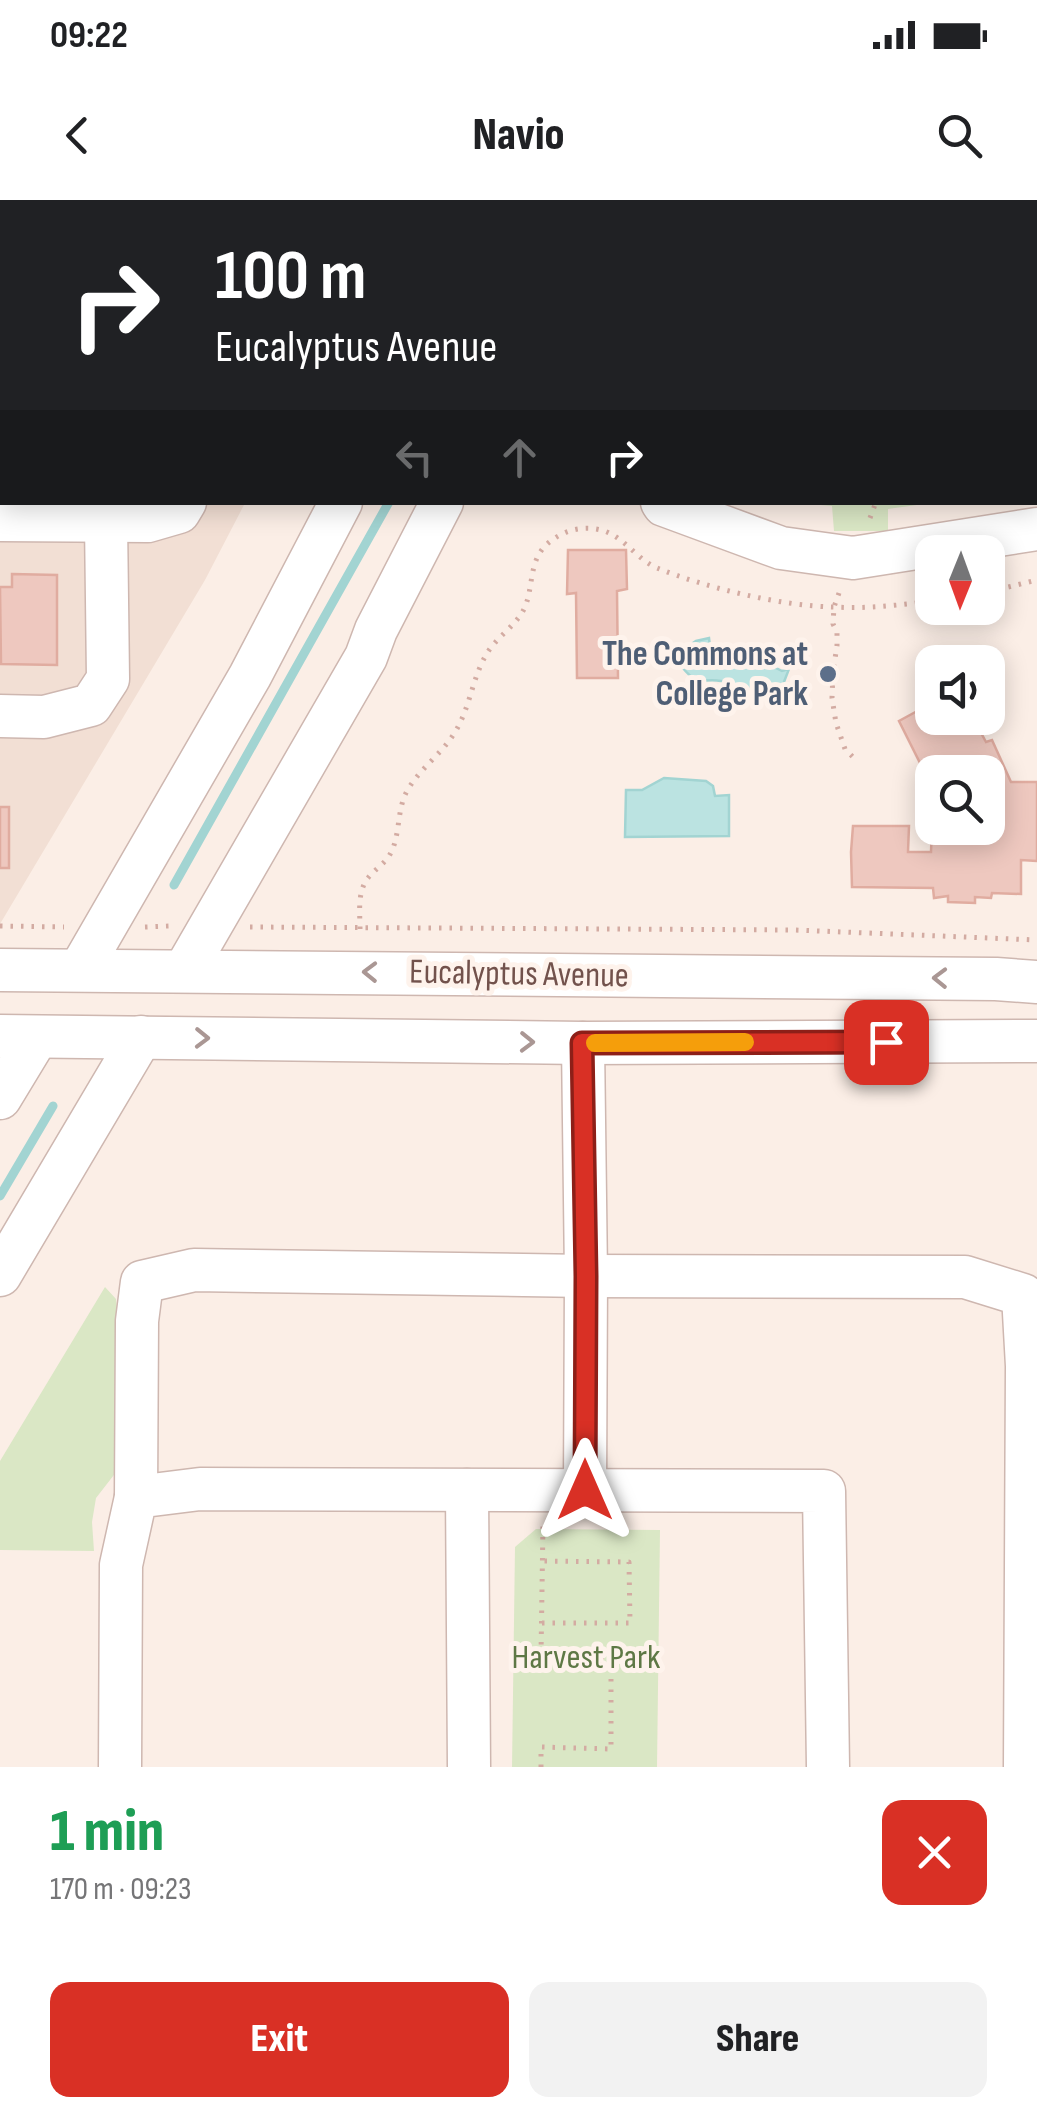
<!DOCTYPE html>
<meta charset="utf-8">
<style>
body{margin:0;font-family:"Sofia Sans Condensed",sans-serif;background:#f2f2f2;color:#202124;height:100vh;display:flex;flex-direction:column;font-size:38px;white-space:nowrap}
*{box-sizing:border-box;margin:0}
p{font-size:32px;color:#757577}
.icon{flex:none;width:55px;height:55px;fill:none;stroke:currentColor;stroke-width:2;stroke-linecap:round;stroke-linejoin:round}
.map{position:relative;height:1567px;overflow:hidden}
.panel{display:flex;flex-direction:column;background:#fff;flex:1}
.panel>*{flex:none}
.guide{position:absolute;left:0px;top:0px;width:1038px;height:305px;box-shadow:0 5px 25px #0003;background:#202124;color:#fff;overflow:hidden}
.needle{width:65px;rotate:181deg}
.tools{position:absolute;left:915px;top:335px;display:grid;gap:20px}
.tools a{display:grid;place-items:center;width:90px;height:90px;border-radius:20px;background:#fff;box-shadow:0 5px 25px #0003;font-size:50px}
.pin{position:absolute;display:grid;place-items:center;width:85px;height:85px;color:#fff;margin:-42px;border-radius:20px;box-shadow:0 5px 15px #0006}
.me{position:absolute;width:110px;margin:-55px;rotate:0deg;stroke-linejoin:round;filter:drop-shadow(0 0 8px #0008)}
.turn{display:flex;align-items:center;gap:35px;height:210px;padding:0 50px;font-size:45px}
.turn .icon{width:130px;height:130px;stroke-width:2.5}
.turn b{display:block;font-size:70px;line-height:85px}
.lanes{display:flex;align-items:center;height:95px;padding:0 50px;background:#0003;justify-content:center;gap:50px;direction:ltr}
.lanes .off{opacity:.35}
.round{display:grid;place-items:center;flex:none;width:105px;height:105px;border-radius:20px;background:#f2f2f2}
.summary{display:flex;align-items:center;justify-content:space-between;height:170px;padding:0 50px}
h1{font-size:60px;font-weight:800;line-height:75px;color:#1e9e55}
.cta{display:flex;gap:20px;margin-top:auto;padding:20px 50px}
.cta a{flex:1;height:115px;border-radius:20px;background:#d93025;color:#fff;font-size:40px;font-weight:800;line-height:115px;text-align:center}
.cta a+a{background:#f2f2f2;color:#202124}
.status{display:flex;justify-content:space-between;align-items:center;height:70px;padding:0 50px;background:#fff;direction:ltr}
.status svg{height:28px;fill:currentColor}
header{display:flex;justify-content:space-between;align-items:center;height:130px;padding:0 50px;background:#fff;font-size:45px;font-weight:800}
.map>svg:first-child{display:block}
</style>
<div class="status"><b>09:22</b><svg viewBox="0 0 49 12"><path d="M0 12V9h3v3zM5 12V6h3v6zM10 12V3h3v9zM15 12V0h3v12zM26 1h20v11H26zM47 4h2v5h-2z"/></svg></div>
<header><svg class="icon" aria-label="back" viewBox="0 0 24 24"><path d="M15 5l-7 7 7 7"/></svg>Navio<svg class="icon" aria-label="search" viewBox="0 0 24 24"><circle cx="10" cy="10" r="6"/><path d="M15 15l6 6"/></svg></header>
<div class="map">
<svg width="1037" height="1567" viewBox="0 0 1037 1567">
<rect width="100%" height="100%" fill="#fbeee6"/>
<path fill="#f2dfd4" d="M0 0H372L371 2H2V302L245 303 205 380 0 724Z"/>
<g fill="#dae7c5">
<path d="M798 303H931L888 309V331H834L832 306Z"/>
<path d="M105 1087 116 1099 120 1138 117 1271 96 1298 92 1322 94 1351 0 1350V1261Z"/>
<path d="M536 1329 660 1330 657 1567H512L515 1347Z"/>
</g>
<g fill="#bbe3e1" stroke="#a2d4d2" stroke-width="2.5">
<path d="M709 438 710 447 727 460 756 458 782 471 789 469 782 487 768 485 749 502C741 494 732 483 721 481 701 477 700 489 682 467L684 449 696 441Z"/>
<path d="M664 578 706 581 713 586 715 596 729 595V636L625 637 626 590H642Z"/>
</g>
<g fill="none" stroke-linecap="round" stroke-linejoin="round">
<g stroke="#a2d4d2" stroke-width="9">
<path d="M511 2 512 0"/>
<path d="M174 685 389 302"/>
<path d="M0 996 53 906"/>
</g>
</g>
<g fill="#eec8bf" stroke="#e0aca0" stroke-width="2.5">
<path d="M568 350H626L627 389 617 391 618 478H577L576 393 567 394Z"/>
<path d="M12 374 57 375V465L1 464 0 387H12Z"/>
<path d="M932 503V518H973L986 542 992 540 1011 582H1037V661L1021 660V694L992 693 991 698 975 697V703L948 702V696L934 698 933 688 852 687 851 652 853 626H909L908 652H931L932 626 988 628V572H932V587L899 521Z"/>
<rect x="0" y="607" width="9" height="61"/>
</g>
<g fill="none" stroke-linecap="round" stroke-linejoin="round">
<g stroke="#ceb7b0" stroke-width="45">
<g id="minor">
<path d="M211 0 212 2"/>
<path d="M470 2 471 0"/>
<path d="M564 2 565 0"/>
<path d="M1035 35H1037"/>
<path d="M1035 231 1037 230"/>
<path d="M662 302 664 305 781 348 853 358 1037 329"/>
<path d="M0 320 148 321 179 312 185 302"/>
<path d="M0 516 44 517 91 505 108 479 106 321"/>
<path d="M0 770 996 779 1037 782"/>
<path d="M80 770 250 476 341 302"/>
<path d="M185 770 366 457 376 430 442 302"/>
<path d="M0 836 583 843 1037 841"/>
<path d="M583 843 586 1076 585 1290"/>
<path d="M0 898 37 837"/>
<path d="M0 1075 141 837"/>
<path d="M467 1290 469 1567"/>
<path d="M136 1297 137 1121 142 1082 194 1070 586 1076 965 1077 1023 1095 1027 1166 1025 1567"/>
<path d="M120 1567 121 1365 136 1297 200 1289 824 1291 828 1567"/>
</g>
</g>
<g stroke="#d3aba2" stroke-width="5" stroke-dasharray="2.5 8" stroke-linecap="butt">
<path d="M870 318 876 302"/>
<path d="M988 392 1037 380"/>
<path d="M839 393 834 407 833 424 837 432V446L833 471 832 498 836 523 845 549 857 561"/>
<path d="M0 726 64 727"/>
<path d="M145 727 169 726"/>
<path d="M250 727 795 730 1037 740"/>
<path d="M360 729C360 712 357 692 368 678 374 670 384 664 389 656 401 637 396 611 407 591 420 568 442 554 455 532 470 508 472 479 486 455 496 437 515 427 524 409 534 388 528 363 546 345 561 331 581 325 601 330 624 336 636 359 657 368 707 388 781 406 834 407 867 409 900 405 932 401"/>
<path d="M542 1423H630L629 1362 543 1361"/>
<path d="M541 1567V1547L611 1549V1457L541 1455 543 1324"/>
</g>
<use href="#minor" stroke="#fff" stroke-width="42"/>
</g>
<defs><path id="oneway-chevron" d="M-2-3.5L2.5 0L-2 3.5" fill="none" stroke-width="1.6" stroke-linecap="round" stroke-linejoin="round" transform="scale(2.5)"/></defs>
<g stroke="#aa9794">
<use href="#oneway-chevron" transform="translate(370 772) rotate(-179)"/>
<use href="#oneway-chevron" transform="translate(940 778) rotate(-179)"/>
<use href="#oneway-chevron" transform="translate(202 838) rotate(1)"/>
<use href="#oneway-chevron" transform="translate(527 842) rotate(1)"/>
</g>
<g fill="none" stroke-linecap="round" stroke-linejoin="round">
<g stroke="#8d1f18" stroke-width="25">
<path id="route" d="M585 1290 586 1076 582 843 886 842"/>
</g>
<use href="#route" stroke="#d93025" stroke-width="18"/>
<path stroke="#f59e0b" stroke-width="18" d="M595 843 745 842"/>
</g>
<circle fill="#5c6f8a" stroke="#fef3ec" stroke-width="4" cx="828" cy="474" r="10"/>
<g text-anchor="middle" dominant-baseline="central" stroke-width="10" stroke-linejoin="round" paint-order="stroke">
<g font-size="35" font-weight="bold" fill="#4e5e75" stroke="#fef3ec" text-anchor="end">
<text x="808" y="454">The Commons at<tspan x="808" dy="40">College Park</tspan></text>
</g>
<g font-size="35" fill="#72524c" stroke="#fef3ec">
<text transform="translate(519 774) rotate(1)">Eucalyptus Avenue</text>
</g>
<g font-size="35" fill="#5e7845" stroke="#fef3ec">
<text x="586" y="1457">Harvest Park</text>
</g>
</g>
</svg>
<div class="tools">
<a><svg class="needle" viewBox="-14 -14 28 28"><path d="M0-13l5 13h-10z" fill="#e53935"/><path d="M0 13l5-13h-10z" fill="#757577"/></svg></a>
<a><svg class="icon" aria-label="sound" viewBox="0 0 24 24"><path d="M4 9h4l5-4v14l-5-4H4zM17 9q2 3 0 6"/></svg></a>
<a><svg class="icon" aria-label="search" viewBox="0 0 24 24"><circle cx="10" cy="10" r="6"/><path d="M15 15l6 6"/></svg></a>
</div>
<div class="pin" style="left:886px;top:842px;background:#d93025"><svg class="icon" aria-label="arrive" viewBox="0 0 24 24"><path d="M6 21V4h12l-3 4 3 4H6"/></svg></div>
<svg class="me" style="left:585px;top:1290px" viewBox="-20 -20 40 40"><path d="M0-17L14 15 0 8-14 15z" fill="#d93025" stroke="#fff" stroke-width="4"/></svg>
<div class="guide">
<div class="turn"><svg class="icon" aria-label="right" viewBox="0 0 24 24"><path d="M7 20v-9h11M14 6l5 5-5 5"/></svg><div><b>100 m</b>Eucalyptus Avenue</div></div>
<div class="lanes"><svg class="icon off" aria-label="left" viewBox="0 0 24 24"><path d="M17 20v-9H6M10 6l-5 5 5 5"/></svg><svg class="icon off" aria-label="ahead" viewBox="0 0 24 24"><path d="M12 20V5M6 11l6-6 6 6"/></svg><svg class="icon" aria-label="right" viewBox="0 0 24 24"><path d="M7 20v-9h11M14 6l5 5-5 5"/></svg></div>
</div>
</div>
<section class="panel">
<div class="summary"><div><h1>1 min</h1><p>170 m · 09:23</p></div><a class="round" style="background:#d93025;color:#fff"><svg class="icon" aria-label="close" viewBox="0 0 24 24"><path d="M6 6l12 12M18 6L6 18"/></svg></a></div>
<div class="cta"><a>Exit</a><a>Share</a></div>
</section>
